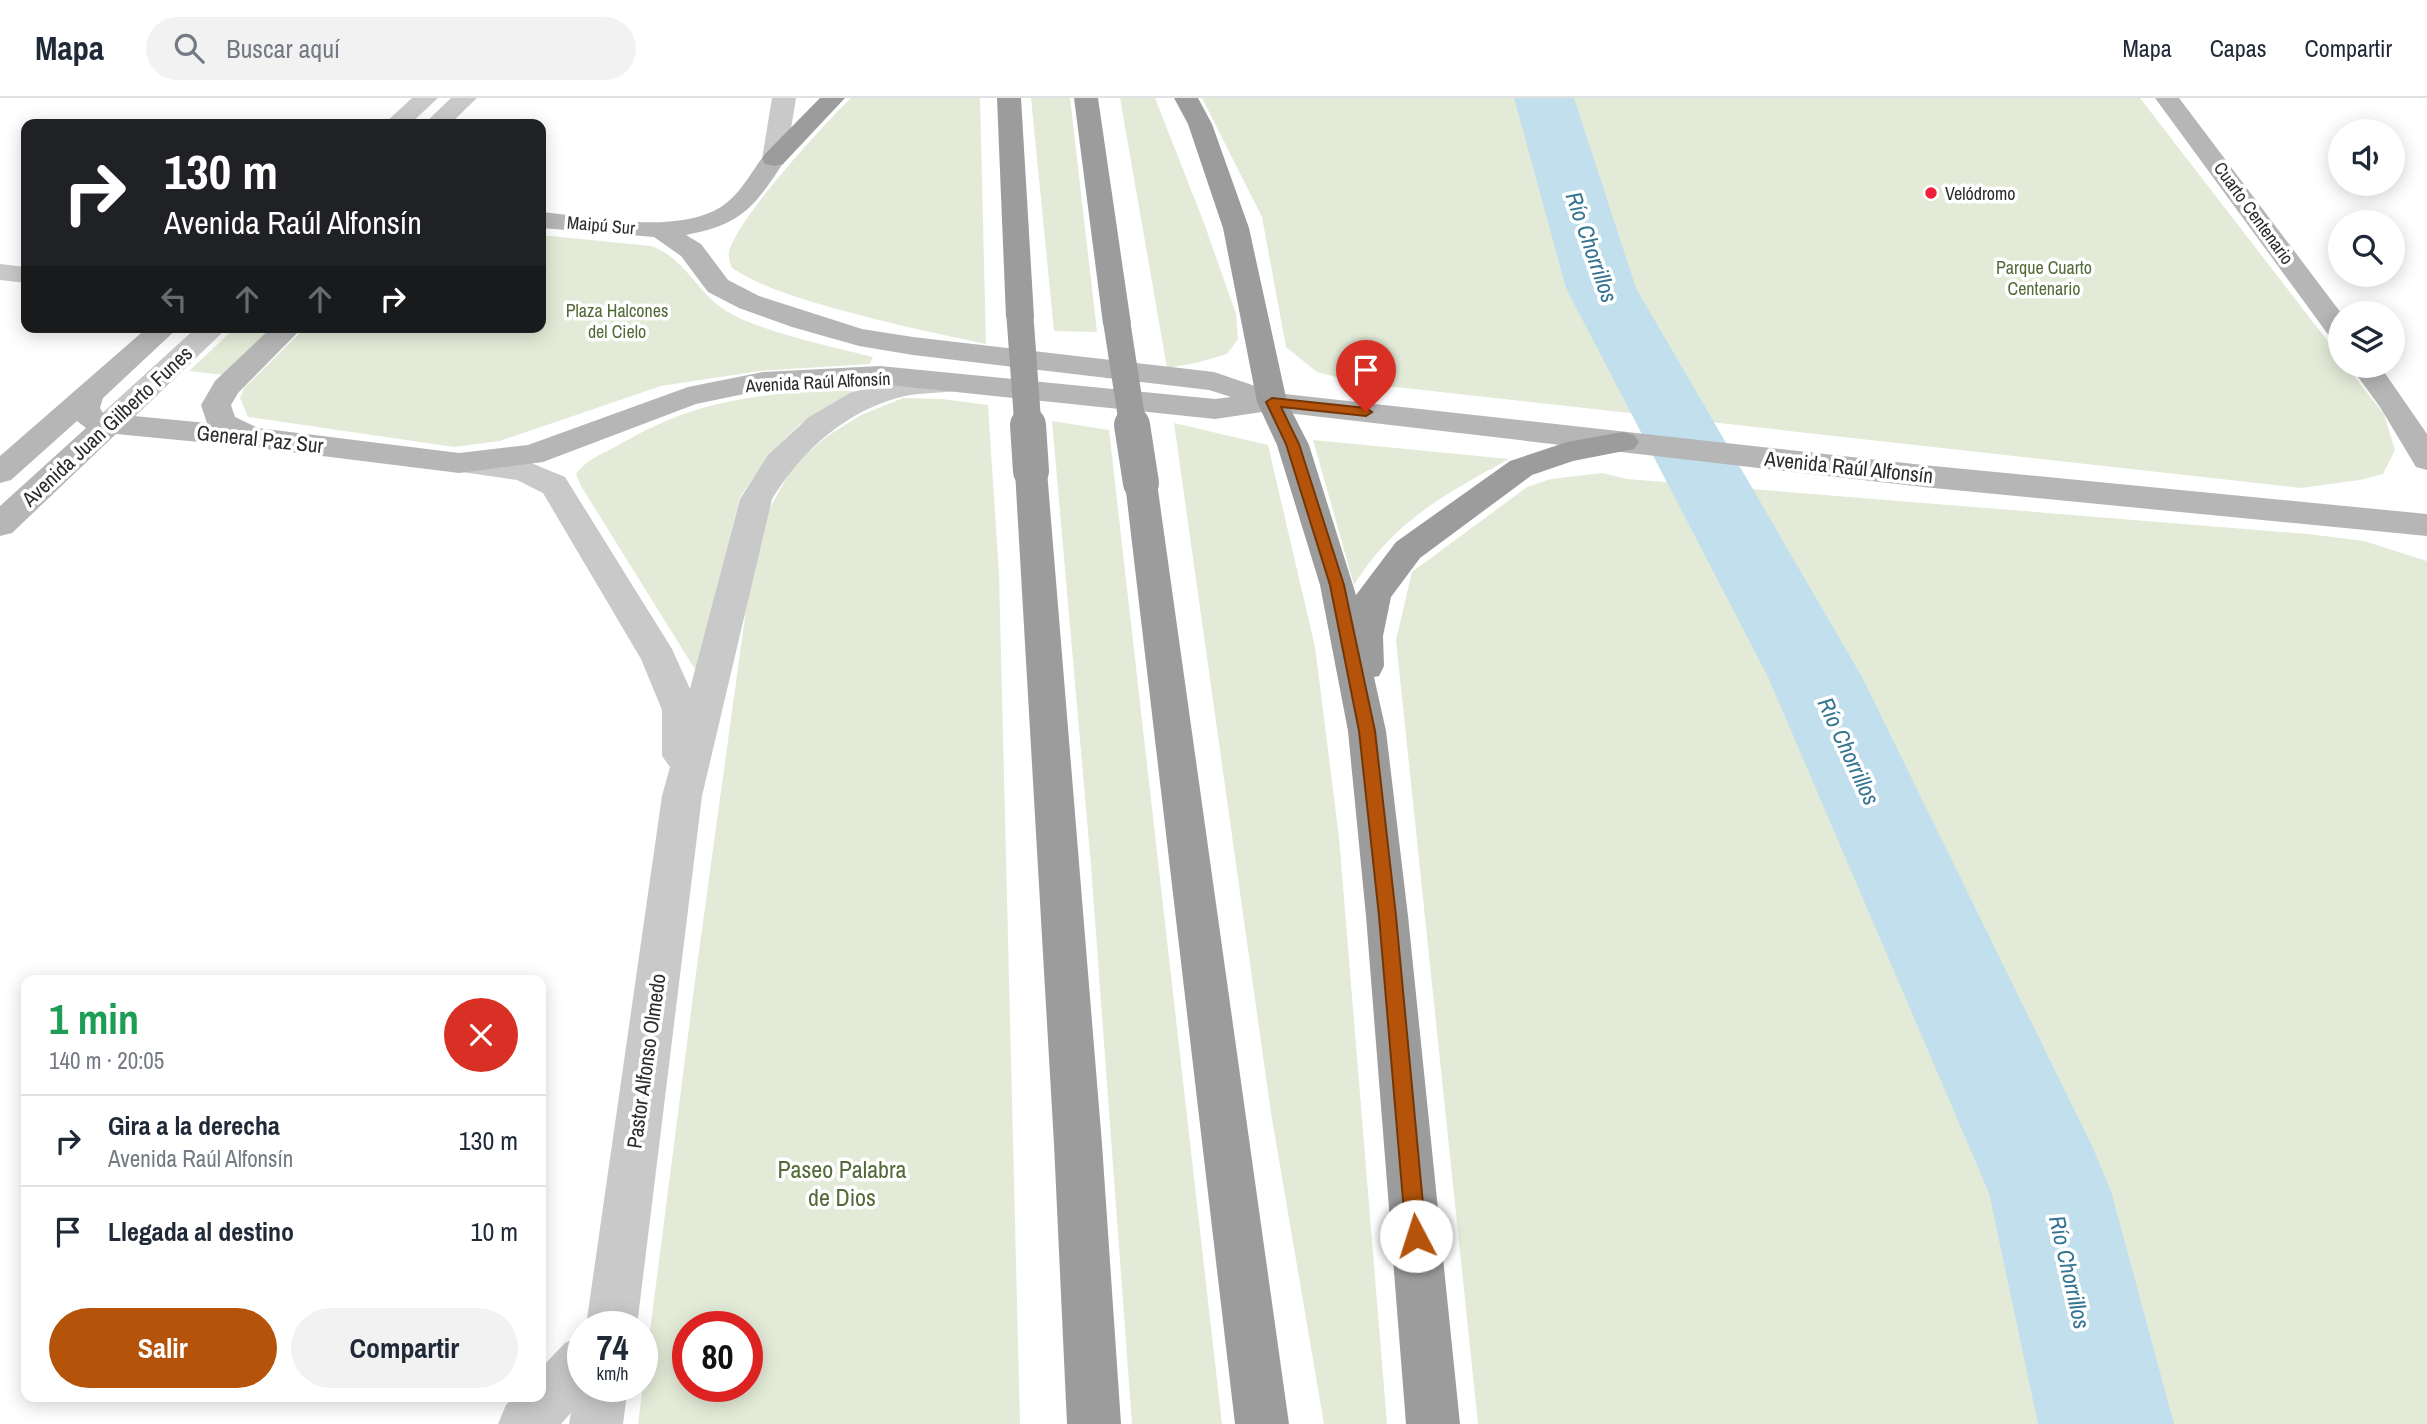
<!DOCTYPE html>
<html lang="es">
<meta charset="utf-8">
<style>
body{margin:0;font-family:"Archivo Narrow",sans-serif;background:#f2f2f3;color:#1f2937;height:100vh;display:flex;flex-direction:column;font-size:26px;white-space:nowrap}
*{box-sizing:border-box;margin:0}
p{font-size:23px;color:#747a83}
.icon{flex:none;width:38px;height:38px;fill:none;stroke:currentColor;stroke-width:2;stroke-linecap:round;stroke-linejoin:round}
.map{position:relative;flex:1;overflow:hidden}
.sheet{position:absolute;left:21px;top:877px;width:525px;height:427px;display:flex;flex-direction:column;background:#fff;border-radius:14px;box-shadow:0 4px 18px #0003}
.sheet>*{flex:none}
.hud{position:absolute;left:21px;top:21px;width:525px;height:214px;border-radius:14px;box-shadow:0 4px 18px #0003;background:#202124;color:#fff;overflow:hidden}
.tools{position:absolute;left:2328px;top:21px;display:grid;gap:14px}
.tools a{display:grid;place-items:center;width:77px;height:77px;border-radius:50%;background:#fff;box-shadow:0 4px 18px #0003;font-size:35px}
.speed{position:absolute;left:567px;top:1213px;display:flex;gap:14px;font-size:35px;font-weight:700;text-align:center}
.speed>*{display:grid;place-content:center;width:91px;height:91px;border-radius:50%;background:#fff;box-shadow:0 4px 18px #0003;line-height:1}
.speed small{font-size:18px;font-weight:400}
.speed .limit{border:10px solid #d22;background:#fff;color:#111}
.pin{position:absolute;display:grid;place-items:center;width:60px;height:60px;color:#fff;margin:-72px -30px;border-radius:50% 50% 50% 0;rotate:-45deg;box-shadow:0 0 7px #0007}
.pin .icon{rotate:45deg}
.me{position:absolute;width:77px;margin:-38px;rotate:355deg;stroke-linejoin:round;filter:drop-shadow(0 0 5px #0008)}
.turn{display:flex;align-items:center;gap:24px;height:147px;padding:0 28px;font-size:32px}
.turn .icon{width:91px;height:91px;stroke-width:2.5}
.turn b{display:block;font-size:49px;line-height:60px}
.lanes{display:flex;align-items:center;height:66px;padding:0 28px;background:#0003;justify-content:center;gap:35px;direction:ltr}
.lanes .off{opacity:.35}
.round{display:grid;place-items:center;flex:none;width:74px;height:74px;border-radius:37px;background:#f2f2f3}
.overview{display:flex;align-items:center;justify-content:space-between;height:119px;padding:0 28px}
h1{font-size:42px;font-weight:800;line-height:52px;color:#1e9e55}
.action{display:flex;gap:14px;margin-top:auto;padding:14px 28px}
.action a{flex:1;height:80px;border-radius:42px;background:#b45309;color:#fff;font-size:28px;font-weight:800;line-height:80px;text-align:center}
.action a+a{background:#f2f2f3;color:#1f2937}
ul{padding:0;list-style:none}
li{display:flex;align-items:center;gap:21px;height:91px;padding:0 28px;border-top:2px solid #e0e1e3}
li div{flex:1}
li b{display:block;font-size:26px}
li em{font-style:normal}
header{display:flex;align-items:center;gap:42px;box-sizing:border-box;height:98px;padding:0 35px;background:#fff;border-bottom:2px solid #e0e1e3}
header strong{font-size:33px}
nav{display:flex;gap:38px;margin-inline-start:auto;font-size:24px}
.search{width:490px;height:63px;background:#f2f2f3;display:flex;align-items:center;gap:18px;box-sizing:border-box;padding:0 24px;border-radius:38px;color:#747a83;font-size:26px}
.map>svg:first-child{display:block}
</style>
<header>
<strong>Mapa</strong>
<div class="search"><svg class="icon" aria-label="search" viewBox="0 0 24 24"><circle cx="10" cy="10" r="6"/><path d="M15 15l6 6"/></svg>Buscar aquí</div>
<nav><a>Mapa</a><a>Capas</a><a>Compartir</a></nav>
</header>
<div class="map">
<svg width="2427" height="1326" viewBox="0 0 2427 1326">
<rect width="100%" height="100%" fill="#fff"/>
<g fill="#e3ebd8" fill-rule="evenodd">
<path d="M851 0H980L986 246C934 235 883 224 833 210 798 200 763 190 732 170 730 165 728 159 729 154 735 123 825 25 851 0Z"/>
<path d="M1031 0H1070L1097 234 1054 233Z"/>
<path d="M1120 0H1155L1204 125 1236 216 1238 241 1227 256 1196 265 1167 270Z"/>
<path d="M1202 0H2140L2340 259V268H2346L2384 316 2395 352 2383 376 2360 382 2301 390 1360 285 1317 274 1286 249 1262 119Z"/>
<path d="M541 137 651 148C686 160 697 196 728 214 762 234 833 249 873 259L870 266 760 273 661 288 500 343 454 349 248 319 240 300 244 290 306 229H541Z"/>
<path d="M236 229H274L224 277 189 273Z"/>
<path d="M807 293H861L838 303 799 327 770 356 740 399 696 573 581 388 576 376C589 359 602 357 620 346 687 308 731 300 807 293Z"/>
<path d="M903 300 942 301 988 307 999 475 1020 1326H638L696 875 751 475 765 419 794 366 829 337 861 317ZM688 1228H747V1288H688Z"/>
<path d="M1052 323 1109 332 1222 1326H1132L1091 768Z"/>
<path d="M1174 325 1268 347 1315 549 1339 739 1387 1326H1324L1271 1015Z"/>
<path d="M1313 342 1509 361C1444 397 1395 422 1354 487Z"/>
<path d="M1602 375 1627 381 2308 436 2364 443 2427 463V1326H1478L1396 542 1412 474 1527 389 1551 381Z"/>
</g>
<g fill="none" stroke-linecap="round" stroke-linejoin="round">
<path fill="#c2dfed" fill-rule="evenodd" d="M1514 0H1574L1636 190 1862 579 2093 1050 2111 1093 2174 1326H2038L1989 1095 1768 579 1566 190Z"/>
<g fill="#c9c9c9" fill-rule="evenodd">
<path d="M0 166 26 169V185L0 182Z"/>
<path d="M583 1237V1288H595L561 1326H498L506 1307 514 1298H541V1270L565 1245Z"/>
</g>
<g fill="#c9c9c9" fill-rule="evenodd">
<path d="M412 0H438L410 26H384Z"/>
<path d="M451 0H477L450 26H424Z"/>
<path d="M772 0H796L786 61 783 66 774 68 765 66 762 61Z"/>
<path d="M197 229H228L120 333 109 336 98 333 94 326 98 319Z"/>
<path d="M948 276 959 278 963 285 959 292C941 296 923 294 905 298 848 311 802 352 772 401L702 698 637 1228H586L662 698 670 669 662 658V612L641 561 543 395 517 382 448 372 443 365 448 358 459 355 524 362 565 379 672 551 690 591 740 401 768 357 809 319 850 295 903 280Z"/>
<path d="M583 1271V1288H628L623 1326H569L576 1288Z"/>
</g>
<g fill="#b6b6b6" fill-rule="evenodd">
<path d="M2155 0H2179L2341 215 2340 242 2330 239Z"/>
<path d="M774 54 783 56 786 61C755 107 745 126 686 137L701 146 728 182 759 198 862 231 913 239 1214 274 1276 295 1923 367 2427 416V438L1923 389 1269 313 1215 321 880 286 763 292 696 306 543 364 459 375 251 349 116 336 12 435 0 438V408L86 330 77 323 11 382 0 385V358L148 229H179L103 300 100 310 103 315 207 325 201 307 215 283 272 229H303L238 295 231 307 235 319 258 330 459 355 528 347 688 289 763 274 880 268 1215 301 1231 299 1209 292 913 257 859 248 792 229 739 210 708 194 681 158 654 139 541 130V114C592 119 676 137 721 109 740 97 752 73 765 56Z"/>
<path d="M2350 268H2380L2427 336V372L2416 369 2380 309Z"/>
</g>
<g fill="#9c9c9c" fill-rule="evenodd">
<path d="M820 0H845L783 66 774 68 765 66 762 61 765 56Z"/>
<path d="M997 0H1021L1034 219 1030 225 1020 228 1010 225 1006 219Z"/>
<path d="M1074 0H1098L1131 226 1127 232 1117 235 1107 232 1103 226Z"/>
<path d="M1174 0H1198L1212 26 1249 130 1287 304 1309 347 1356 497 1396 444 1510 363 1567 344 1623 334 1634 337 1639 344 1634 351 1573 363 1532 377 1420 460 1391 499 1383 538 1384 568 1379 578 1374 579 1386 633 1408 818 1460 1326H1406L1366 818 1348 633 1320 487 1277 347 1257 304 1223 130 1188 26Z"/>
<path d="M1031 363 1042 366 1047 373 1102 1046 1121 1326H1067L1054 1046 1015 373 1020 366Z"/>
<path d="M1141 374 1152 377 1157 385 1289 1326H1235L1125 385 1130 377Z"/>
</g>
<g stroke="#9c9c9c" stroke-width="27">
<path d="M1020 219 1028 329"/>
<path d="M1117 226 1133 329"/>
</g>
<g stroke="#9c9c9c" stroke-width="36">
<path d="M1028 327 1031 373"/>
<path d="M1132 327 1141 385"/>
</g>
</g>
<path fill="#b45309" stroke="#753606" stroke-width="2" d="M1272 300 1366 310 1372 314 1366 318 1281 309 1299 346 1344 487 1375 633 1396 818 1426 1138 1423 1145 1416 1148 1409 1145 1406 1138 1379 818 1359 633 1330 487 1286 346 1266 304Z"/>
<circle fill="#f0203b" stroke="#fff" stroke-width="2.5" cx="1931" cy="95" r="7"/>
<g text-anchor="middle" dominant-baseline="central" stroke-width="7" stroke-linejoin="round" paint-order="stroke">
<g font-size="18" fill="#2c2c2c" stroke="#fff" text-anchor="start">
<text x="1945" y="95">Velódromo</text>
</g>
<g font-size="18" fill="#2c2c2c" stroke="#fff">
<text transform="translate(2254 115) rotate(54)">Cuarto Centenario</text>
<text transform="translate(601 127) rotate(5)">Maipú Sur</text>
<text transform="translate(818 284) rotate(-3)">Avenida Raúl Alfonsín</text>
</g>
<g font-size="18" fill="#526a37" stroke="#fff">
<text x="2044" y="169">Parque Cuarto<tspan x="2044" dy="21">Centenario</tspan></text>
<text x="617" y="212">Plaza Halcones<tspan x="617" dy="21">del Cielo</tspan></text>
</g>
<g font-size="21" fill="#2c2c2c" stroke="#fff">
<text transform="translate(107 328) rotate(-43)">Avenida Juan Gilberto Funes</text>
<text transform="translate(260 341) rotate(6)">General Paz Sur</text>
<text transform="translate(1849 369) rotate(6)">Avenida Raúl Alfonsín</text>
<text transform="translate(646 963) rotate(-82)">Pastor Alfonso Olmedo</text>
</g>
<g font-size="23" font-style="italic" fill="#357492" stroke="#fff">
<text transform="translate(1592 149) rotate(71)">Río Chorrillos</text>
<text transform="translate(1849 653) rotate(65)">Río Chorrillos</text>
<text transform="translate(2070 1174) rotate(77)">Río Chorrillos</text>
</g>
<g font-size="24" fill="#526a37" stroke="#fff">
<text x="842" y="1071">Paseo Palabra<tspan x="842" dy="28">de Dios</tspan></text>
</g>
</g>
</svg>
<div class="tools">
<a><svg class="icon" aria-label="sound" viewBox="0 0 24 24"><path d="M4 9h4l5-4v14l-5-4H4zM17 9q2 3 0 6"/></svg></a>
<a><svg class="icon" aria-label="search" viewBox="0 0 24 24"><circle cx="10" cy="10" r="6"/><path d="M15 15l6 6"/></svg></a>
<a><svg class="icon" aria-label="layers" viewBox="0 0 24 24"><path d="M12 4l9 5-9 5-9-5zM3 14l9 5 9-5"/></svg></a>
</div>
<div class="speed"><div>74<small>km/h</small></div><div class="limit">80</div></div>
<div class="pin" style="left:1366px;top:314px;background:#d93025"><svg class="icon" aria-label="arrive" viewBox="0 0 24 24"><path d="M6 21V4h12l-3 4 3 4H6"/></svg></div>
<svg class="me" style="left:1416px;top:1138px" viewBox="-20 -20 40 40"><circle r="19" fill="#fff"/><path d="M0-13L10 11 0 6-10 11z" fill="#b45309"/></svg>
<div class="hud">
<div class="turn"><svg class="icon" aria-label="right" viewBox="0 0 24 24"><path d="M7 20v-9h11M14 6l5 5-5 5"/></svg><div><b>130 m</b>Avenida Raúl Alfonsín</div></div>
<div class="lanes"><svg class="icon off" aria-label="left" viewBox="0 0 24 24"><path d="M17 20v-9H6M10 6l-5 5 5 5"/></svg><svg class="icon off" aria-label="ahead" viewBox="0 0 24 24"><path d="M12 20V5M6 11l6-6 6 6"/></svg><svg class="icon off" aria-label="ahead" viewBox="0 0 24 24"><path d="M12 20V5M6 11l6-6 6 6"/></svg><svg class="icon" aria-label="right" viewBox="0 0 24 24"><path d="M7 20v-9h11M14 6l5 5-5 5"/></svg></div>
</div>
<section class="sheet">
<div class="overview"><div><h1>1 min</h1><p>140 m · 20:05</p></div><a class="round" style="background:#d93025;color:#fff"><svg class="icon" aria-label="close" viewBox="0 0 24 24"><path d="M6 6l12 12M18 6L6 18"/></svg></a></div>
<ul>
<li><svg class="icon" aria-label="right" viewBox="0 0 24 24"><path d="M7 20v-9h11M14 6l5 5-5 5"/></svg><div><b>Gira a la derecha</b><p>Avenida Raúl Alfonsín</p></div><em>130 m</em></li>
<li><svg class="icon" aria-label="arrive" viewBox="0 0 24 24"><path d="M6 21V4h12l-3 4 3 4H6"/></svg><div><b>Llegada al destino</b></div><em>10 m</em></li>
</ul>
<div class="action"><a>Salir</a><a>Compartir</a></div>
</section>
</div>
